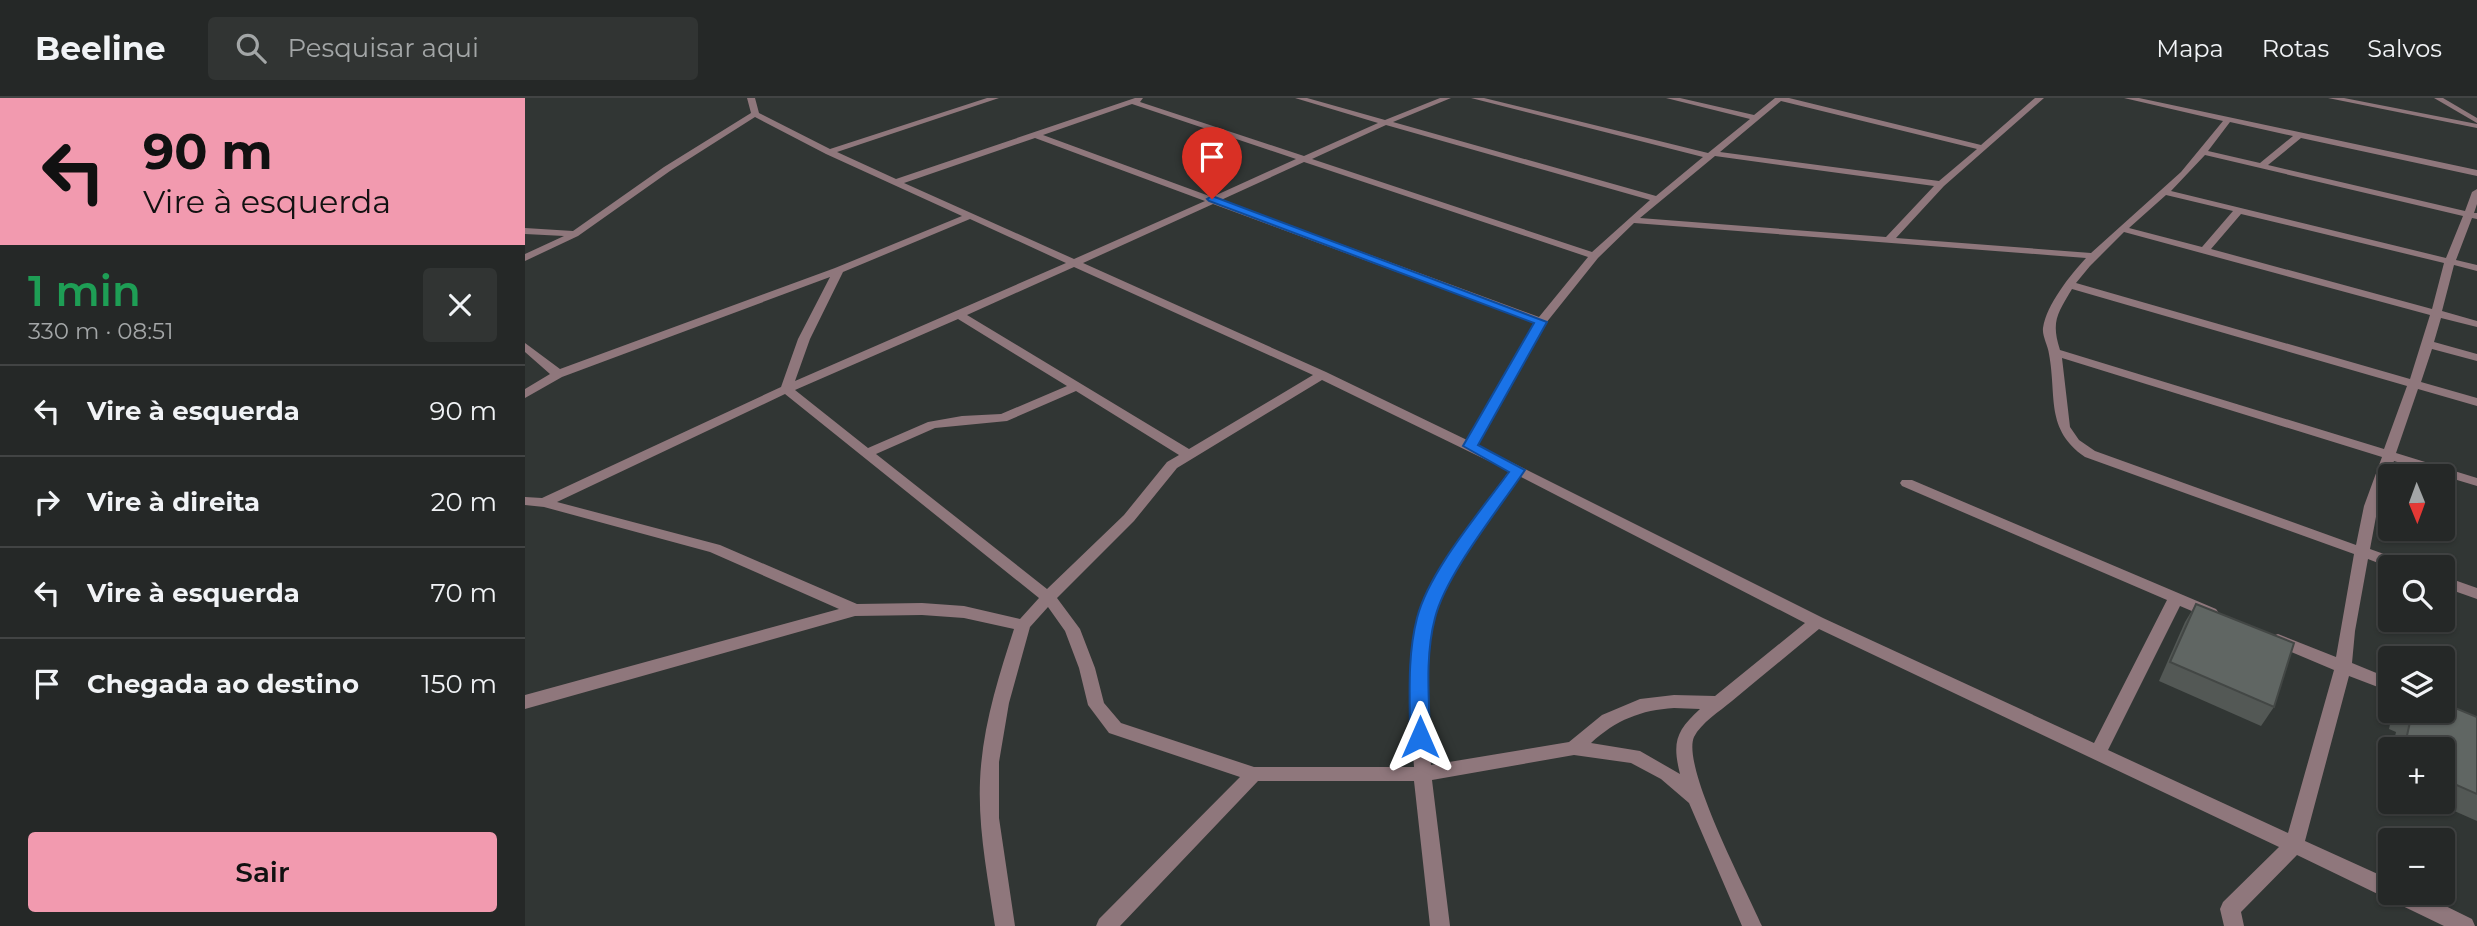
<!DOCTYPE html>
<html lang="pt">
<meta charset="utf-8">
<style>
body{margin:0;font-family:Montserrat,sans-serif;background:#313433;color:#f1f3f6;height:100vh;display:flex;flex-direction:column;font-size:26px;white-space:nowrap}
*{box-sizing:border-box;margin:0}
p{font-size:23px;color:#a3a6a7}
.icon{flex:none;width:38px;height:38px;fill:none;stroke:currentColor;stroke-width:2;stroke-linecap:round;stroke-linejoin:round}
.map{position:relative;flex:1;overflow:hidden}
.sheet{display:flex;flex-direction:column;background:#252827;width:525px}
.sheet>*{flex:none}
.top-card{background:#f29aaf;color:#111;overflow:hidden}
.needle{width:46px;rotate:179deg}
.buttons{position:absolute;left:1853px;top:366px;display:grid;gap:14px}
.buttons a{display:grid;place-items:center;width:77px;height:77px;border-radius:7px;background:#252827;box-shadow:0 2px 5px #0004,0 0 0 2px #424444;font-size:35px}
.pin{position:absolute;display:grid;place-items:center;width:60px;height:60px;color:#fff;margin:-72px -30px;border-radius:50% 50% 50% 0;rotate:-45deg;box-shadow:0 0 7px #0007}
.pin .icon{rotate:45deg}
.me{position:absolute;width:77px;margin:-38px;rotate:0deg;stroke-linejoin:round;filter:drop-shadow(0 0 5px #0008)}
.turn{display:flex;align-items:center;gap:24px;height:147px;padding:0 28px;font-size:32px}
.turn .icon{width:91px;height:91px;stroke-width:2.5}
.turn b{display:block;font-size:49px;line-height:60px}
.round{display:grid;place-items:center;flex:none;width:74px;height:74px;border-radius:7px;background:#313433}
.headline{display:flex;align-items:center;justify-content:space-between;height:119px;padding:0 28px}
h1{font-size:42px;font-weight:600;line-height:52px;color:#1e9e55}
.primary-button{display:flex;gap:14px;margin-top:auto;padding:14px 28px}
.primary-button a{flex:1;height:80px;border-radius:7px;background:#f29aaf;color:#111;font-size:28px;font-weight:600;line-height:80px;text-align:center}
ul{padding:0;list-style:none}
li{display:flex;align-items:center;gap:21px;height:91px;padding:0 28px;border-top:2px solid #424444}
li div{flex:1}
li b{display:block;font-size:26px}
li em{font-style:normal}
header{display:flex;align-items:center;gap:42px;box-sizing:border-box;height:98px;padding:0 35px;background:#252827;border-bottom:2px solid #424444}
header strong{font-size:33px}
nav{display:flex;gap:38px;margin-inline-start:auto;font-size:24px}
.search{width:490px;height:63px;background:#313433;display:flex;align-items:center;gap:18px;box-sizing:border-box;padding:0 24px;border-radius:7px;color:#a3a6a7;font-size:26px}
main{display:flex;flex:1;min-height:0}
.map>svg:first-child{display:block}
</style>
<header>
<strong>Beeline</strong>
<div class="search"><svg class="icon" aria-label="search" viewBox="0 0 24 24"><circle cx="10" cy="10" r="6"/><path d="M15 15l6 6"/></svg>Pesquisar aqui</div>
<nav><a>Mapa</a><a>Rotas</a><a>Salvos</a></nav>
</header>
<main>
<section class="sheet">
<div class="top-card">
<div class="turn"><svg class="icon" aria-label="left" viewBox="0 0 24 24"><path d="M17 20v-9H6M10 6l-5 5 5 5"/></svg><div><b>90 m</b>Vire à esquerda</div></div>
</div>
<div class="headline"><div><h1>1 min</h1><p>330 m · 08:51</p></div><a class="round"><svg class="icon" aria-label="close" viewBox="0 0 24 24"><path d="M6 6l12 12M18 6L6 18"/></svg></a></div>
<ul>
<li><svg class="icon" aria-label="left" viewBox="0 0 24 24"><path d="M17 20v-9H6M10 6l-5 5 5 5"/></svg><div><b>Vire à esquerda</b></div><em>90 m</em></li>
<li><svg class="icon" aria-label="right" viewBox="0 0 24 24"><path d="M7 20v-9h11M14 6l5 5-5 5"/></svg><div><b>Vire à direita</b></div><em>20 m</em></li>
<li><svg class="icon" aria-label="left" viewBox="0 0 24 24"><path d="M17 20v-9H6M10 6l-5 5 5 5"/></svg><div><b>Vire à esquerda</b></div><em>70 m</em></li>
<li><svg class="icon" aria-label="arrive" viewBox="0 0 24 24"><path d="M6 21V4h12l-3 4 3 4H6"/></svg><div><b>Chegada ao destino</b></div><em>150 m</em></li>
</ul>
<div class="primary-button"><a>Sair</a></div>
</section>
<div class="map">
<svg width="1952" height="828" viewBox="0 0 1952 828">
<rect width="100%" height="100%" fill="#313634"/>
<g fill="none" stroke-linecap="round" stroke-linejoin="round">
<g fill="#8f777c" fill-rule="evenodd">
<path d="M222 0H230L234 15 305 51 462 0H474L312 54 371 81 610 0H618L615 4 779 58 853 25 770 0H782L860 22 915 0H926L868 24 1131 98 1178 59 946 0H959L1183 55 1225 21 1141 0H1155L1229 17 1250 0H1264L1456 47 1510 0H1519L1419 88 1371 140 1566 155 1656 74 1698 23 1599 0H1614L1952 72V78L1776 40 1743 67 1940 113 1947 94 1952 91V106L1949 115H1952V121L1947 120 1931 162 1952 167V173L1929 167 1917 213 1952 223V229L1916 220 1909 244 1952 256V263L1907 251 1896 284 1952 300V308L1893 291 1871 355 1952 380V388L1869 363 1853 408 1845 451 1884 465 1886 469 1866 470 1843 461 1830 533 1827 565 1866 581V594L1824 578 1780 743 1866 782V794H1892L1947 821 1950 828H1919L1772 757 1716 814 1719 828H1699L1695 811 1698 804 1754 749 1294 531C1265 555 1236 579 1207 603 1195 613 1176 625 1169 639 1156 669 1223 795 1237 828H1217L1164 705 1136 681 1106 665 1049 657 907 682 925 828H905L889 683H733L595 828H571L574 821 715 679 584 635 563 607 554 570 540 533 523 509 505 529 484 605 474 664V720L490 828H470C463 780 453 732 455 683 457 631 473 580 489 531L439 520 397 517 330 518 0 611V597L314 511 185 454 19 409 0 407V399L17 400 256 289 273 241 305 179 37 279 0 300V291L25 276 0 254V245L35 271 310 170 437 118 301 56 230 19 145 73 53 138 0 163V156L39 138 0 136V130L48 133 139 69 226 15ZM1256 3 1452 51 1414 83 1195 54ZM607 6 771 61 687 99 518 37ZM1705 24 1768 38 1735 65 1683 53ZM861 27 1125 102 1067 154 787 61ZM510 40 680 103 549 161 379 85ZM1680 57 1938 118 1921 160 1646 93ZM1190 58 1409 88 1361 139 1115 120ZM779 64 1063 159 1014 219 696 102ZM1641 97 1708 113 1677 149 1604 130ZM688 106 1010 225 942 342 801 274 558 165ZM1716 116 1919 165 1907 211 1686 151ZM445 121 541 165 270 283 285 241 318 174ZM1109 125 1561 160C1546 176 1521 207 1518 230 1517 238 1523 248 1524 256 1532 299 1520 331 1560 359L1829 456 1811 559 1753 536 1747 538 1745 542 1747 546 1809 572 1763 735 1583 652 1655 508 1681 519H1691L1694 515 1691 511 1387 382H1377L1375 385 1377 388 1642 502 1569 645 1298 520 952 347 1021 225 1073 160ZM1599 134 1905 217 1885 281 1551 185 1565 168ZM549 169 788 277 664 351 442 217ZM1547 191 1882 288 1859 351 1535 252C1526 224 1532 216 1547 191ZM433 221 542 288 476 316 437 318 403 324 343 350 270 292ZM1537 260 1857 359 1839 408 1831 447 1570 353 1554 342 1545 329ZM797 282 984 373C953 418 907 470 892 524 880 567 886 624 889 669H729L596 625 579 605 570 570 555 531 532 500 609 423 652 370ZM551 293 654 357 642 364 599 417 522 491 351 356 410 330 482 323ZM260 296 514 500 495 521 439 508 397 505 332 506 195 447 32 404ZM994 378 1280 525 1190 598 1149 597 1115 601 1077 617 1044 644 906 667C903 624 897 569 907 527 920 472 963 424 994 378ZM1149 610 1175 611C1151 633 1147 644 1155 676L1115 653 1066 645C1091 622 1116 612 1149 610Z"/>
<path d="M1803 0H1819L1952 26V30Z"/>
<path d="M1909 0H1918L1952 20V25Z"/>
<path d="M1918 478 1952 490V501L1918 489Z"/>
</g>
</g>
<g fill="#535855">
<path d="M1671 506 1749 609 1736 628 1634 583 1660 524Z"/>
<path d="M1868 612H1918L1952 619V723L1909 704H1918V651H1867L1871 634 1864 631Z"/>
<path d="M1866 658V684L1860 682Z"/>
</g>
<g fill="#606663" stroke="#434745" stroke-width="2">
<path d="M1671 506 1769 545 1749 609 1645 564Z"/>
<path d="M1918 605 1952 619V696L1918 681V651H1879L1887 615 1881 612H1918Z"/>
</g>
<path fill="#1a73e8" stroke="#114b97" stroke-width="2" d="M687 98 1022 224 953 347 1000 372C974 411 921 476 910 520 900 558 904 599 905 639L902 644 895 647 888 644 885 639C885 599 882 559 892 520 904 473 955 414 984 374L938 348 1009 225 684 103 682 101Z"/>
</svg>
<div class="buttons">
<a><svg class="needle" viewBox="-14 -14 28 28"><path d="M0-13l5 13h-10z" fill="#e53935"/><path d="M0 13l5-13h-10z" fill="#a3a6a7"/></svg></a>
<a><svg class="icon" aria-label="search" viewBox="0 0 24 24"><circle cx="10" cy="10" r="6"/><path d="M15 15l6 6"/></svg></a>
<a><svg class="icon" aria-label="layers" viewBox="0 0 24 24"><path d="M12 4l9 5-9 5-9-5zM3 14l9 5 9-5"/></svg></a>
<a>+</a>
<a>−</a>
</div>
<div class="pin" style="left:687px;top:101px;background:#d93025"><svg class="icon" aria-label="arrive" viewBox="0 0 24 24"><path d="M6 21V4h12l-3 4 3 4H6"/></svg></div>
<svg class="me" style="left:895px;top:639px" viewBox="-20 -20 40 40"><path d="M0-17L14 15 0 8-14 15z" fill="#1a73e8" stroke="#fff" stroke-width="4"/></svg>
</div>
</main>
